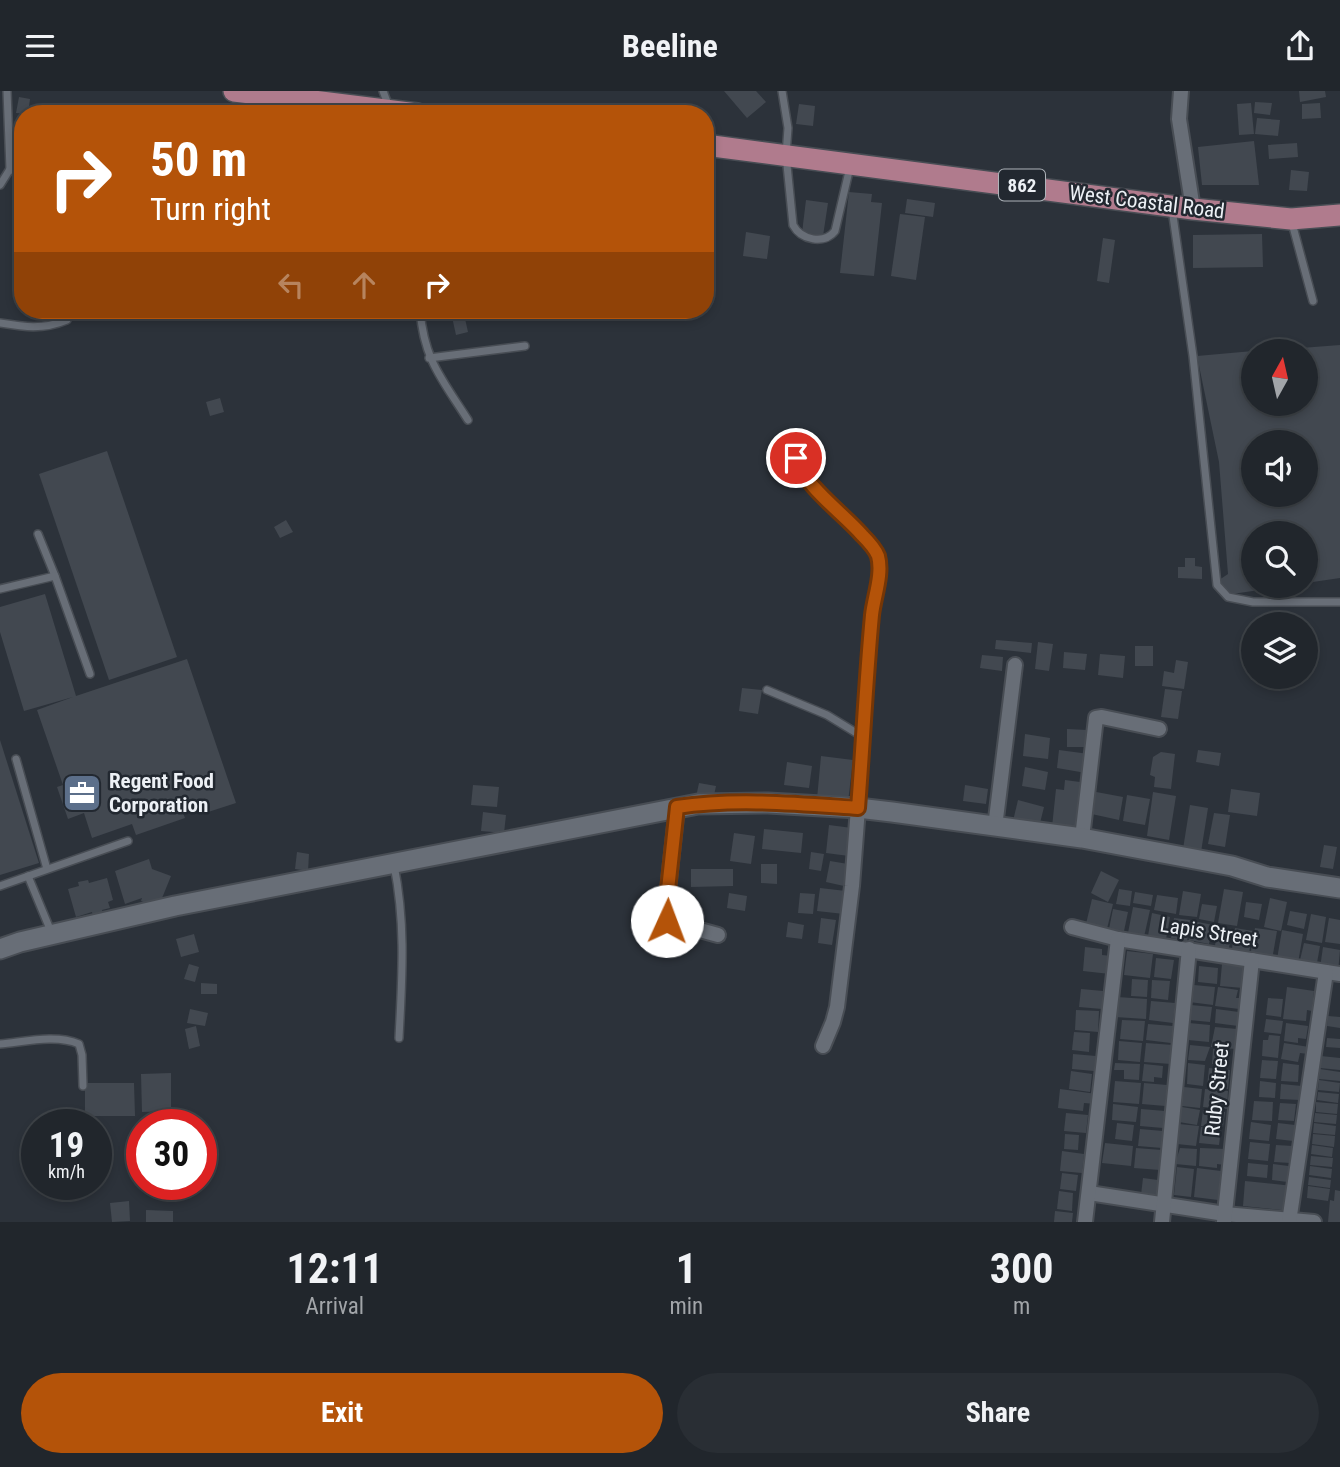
<!DOCTYPE html>
<style>
body{margin:0;font-family:"Roboto Condensed",sans-serif;background:#292e34;color:#f1f3f6;height:100vh;display:flex;flex-direction:column;font-size:26px;white-space:nowrap}
*{box-sizing:border-box;margin:0}
p{font-size:23px;color:#a2a5a9}
.icon{flex:none;width:38px;height:38px;fill:none;stroke:currentColor;stroke-width:2;stroke-linecap:round;stroke-linejoin:round}
.map{position:relative;height:1131px;overflow:hidden}
.drawer{display:flex;flex-direction:column;background:#21262c;flex:1}
.drawer>*{flex:none}
.top-card{position:absolute;left:14px;top:14px;width:700px;height:214px;border-radius:28px;box-shadow:0 4px 10px #0003,0 0 0 2px #3e4348;background:#b45309;color:#fff;overflow:hidden}
.needle{width:46px;rotate:8deg}
.tools{position:absolute;left:1241px;top:248px;display:grid;gap:14px}
.tools a{display:grid;place-items:center;width:77px;height:77px;border-radius:50%;background:#21262c;box-shadow:0 4px 10px #0003,0 0 0 2px #3e4348;font-size:35px}
.speed{position:absolute;left:21px;top:1018px;display:flex;gap:14px;font-size:35px;font-weight:700;text-align:center}
.speed>*{display:grid;place-content:center;width:91px;height:91px;border-radius:50%;background:#21262c;box-shadow:0 4px 10px #0003,0 0 0 2px #3e4348;line-height:1}
.speed small{font-size:18px;font-weight:400}
.speed .limit{border:10px solid #d22;background:#fff;color:#111}
.pin{position:absolute;display:grid;place-items:center;width:60px;height:60px;color:#fff;margin:-30px;border:4px solid #fff;border-radius:50%;box-shadow:0 2px 7px #0007}
.me{position:absolute;width:77px;margin:-38px;rotate:2deg;stroke-linejoin:round;filter:drop-shadow(0 0 5px #0008)}
.turn{display:flex;align-items:center;gap:24px;height:147px;padding:0 21px;font-size:32px}
.turn .icon{width:91px;height:91px;stroke-width:2.5}
.turn b{display:block;font-size:49px;line-height:60px}
.lanes{display:flex;align-items:center;height:66px;padding:0 21px;background:#0003;justify-content:center;gap:35px;direction:ltr}
.lanes .off{opacity:.35}
.eta{display:flex;justify-content:space-evenly;align-items:center;height:119px;text-align:center}
.eta b{font-size:42px;font-weight:700;line-height:49px}
.action{display:flex;gap:14px;margin-top:auto;padding:14px 21px}
.action a{flex:1;height:80px;border-radius:42px;background:#b45309;color:#fff;font-size:28px;font-weight:700;line-height:80px;text-align:center}
.action a+a{background:#292e34;color:#f1f3f6}
header{display:flex;justify-content:space-between;align-items:center;height:91px;padding:0 21px;background:#21262c;font-size:32px;font-weight:700}
.map>svg:first-child{display:block}
</style>
<header><svg class="icon" aria-label="menu" viewBox="0 0 24 24"><path d="M4 6h16M4 12h16M4 18h16"/></svg>Beeline<svg class="icon" aria-label="share" viewBox="0 0 24 24"><path d="M12 15V3M7 8l5-5 5 5M5 13v7h14v-7"/></svg></header>
<div class="map">
<svg width="1340" height="1131" viewBox="0 0 1340 1131">
<rect width="100%" height="100%" fill="#2c323a"/>
<g fill="#424850" fill-rule="evenodd">
<path d="M724 0H756L766 11 747 27Z"/>
<path d="M1299 0H1325L1326 6 1300 11Z"/>
<path d="M19 6 30 8 28 23 16 22Z"/>
<path d="M1255 11 1272 12 1270 24 1254 22Z"/>
<path d="M1251 12 1254 43 1239 44 1237 13Z"/>
<path d="M1320 12 1321 27 1302 28V13Z"/>
<path d="M799 13 815 15 813 35 796 33Z"/>
<path d="M1257 27 1280 29 1278 45 1255 43Z"/>
<path d="M1254 50 1259 94H1202L1198 56Z"/>
<path d="M1297 52 1298 66 1269 68 1268 54Z"/>
<path d="M1291 79 1309 81 1307 100 1289 99Z"/>
<path d="M849 101 872 103 871 111 882 112 874 185 840 182Z"/>
<path d="M907 108 935 112 933 126 905 122Z"/>
<path d="M806 109 828 112 823 145 802 142Z"/>
<path d="M900 123 925 126 916 189 891 185Z"/>
<path d="M746 141 770 145 767 168 743 165Z"/>
<path d="M1262 143 1263 176 1193 177V144Z"/>
<path d="M1103 147 1115 149 1109 192 1097 190Z"/>
<path d="M464 223 468 241 456 244 452 226Z"/>
<path d="M1340 254V487L1306 492V443H1253V495L1273 497 1225 504 1216 491 1228 483 1219 371 1197 265 1253 260V313H1306V261H1275V259ZM1253 352H1306V404H1253Z"/>
<path d="M220 307 224 321 210 325 206 311Z"/>
<path d="M107 360 177 566 109 589 39 383Z"/>
<path d="M286 429 293 441 280 447 274 436Z"/>
<path d="M1185 467H1195V475L1202 476V488L1178 487V476H1185Z"/>
<path d="M45 503 76 605 187 568 236 712 202 723 199 713 182 719 185 727 136 744 132 733 92 747 84 722 68 728 57 696 63 694 37 619 73 606 24 620 0 541V516Z"/>
<path d="M996 549 1032 552 1031 562 995 558Z"/>
<path d="M1038 551 1053 553 1049 580 1035 578Z"/>
<rect x="1135" y="555" width="18" height="20"/>
<path d="M1064 561 1087 563 1085 579 1063 577Z"/>
<path d="M1100 563 1125 565 1123 587 1098 584Z"/>
<path d="M982 564 1003 566 1002 580 980 577Z"/>
<path d="M1176 569 1188 571 1184 598 1162 595 1164 580 1174 582Z"/>
<path d="M742 597 762 599 758 623 739 620Z"/>
<path d="M1165 598 1182 600 1178 628 1161 626Z"/>
<path d="M1067 638 1087 639 1086 656H1067Z"/>
<path d="M1025 643 1050 647 1048 668 1023 665Z"/>
<path d="M0 649 39 772 0 784Z"/>
<path d="M1059 659 1089 663 1086 682 1057 677Z"/>
<path d="M1198 659 1221 662 1219 675 1196 671Z"/>
<path d="M1161 661 1175 663 1171 698 1154 696 1155 686 1150 684 1153 666Z"/>
<path d="M821 665 853 669 848 711 817 708Z"/>
<path d="M787 671 812 675 809 697 784 694Z"/>
<path d="M1025 676 1048 681 1045 699 1022 695Z"/>
<path d="M1065 689 1080 691 1075 738 1052 736 1056 698 1064 699Z"/>
<path d="M699 692 716 695 713 709 696 706Z"/>
<path d="M473 694 499 696 497 716 471 714Z"/>
<path d="M965 694 988 698 986 713 963 710Z"/>
<path d="M1231 698 1260 702 1257 725 1228 721Z"/>
<path d="M1091 700 1123 706 1119 729 1087 722Z"/>
<path d="M1153 701 1176 705 1169 749 1147 745Z"/>
<path d="M1127 704 1150 708 1145 734 1123 730Z"/>
<path d="M1018 709 1044 716 1039 736 1013 730Z"/>
<path d="M1190 714 1208 717 1201 761 1183 758Z"/>
<path d="M483 721 506 724 504 742 481 740Z"/>
<path d="M1214 722 1230 724 1225 756 1208 753Z"/>
<path d="M829 734 852 737 849 765 826 762Z"/>
<path d="M764 738 803 742 801 762 762 758Z"/>
<path d="M734 742 755 745 751 773 730 770Z"/>
<path d="M1324 754 1337 756 1333 778 1320 776Z"/>
<path d="M297 761 309 763 308 780 295 778Z"/>
<path d="M811 761 824 763 821 780 809 778Z"/>
<path d="M149 768 152 778 171 785 158 817 141 810 142 807 125 813 115 780Z"/>
<path d="M830 770 848 773 844 795 826 791Z"/>
<path d="M761 773H777V793L761 792Z"/>
<path d="M691 778H733V795L691 796Z"/>
<path d="M1101 780 1119 789 1108 811 1091 802Z"/>
<path d="M107 787 113 809 108 811 110 817 102 819 103 822 93 825 92 821 76 826 68 798 79 795 78 791 88 789 89 792Z"/>
<path d="M820 797 846 800 844 823 817 820Z"/>
<path d="M1119 798 1132 800 1130 815 1116 813Z"/>
<path d="M1224 798 1243 801 1237 835 1218 832Z"/>
<path d="M1183 800 1201 803 1197 826 1179 824Z"/>
<path d="M1135 801 1153 804 1151 815 1133 812Z"/>
<path d="M729 802 747 805 745 820 727 817Z"/>
<path d="M800 802 815 803 813 823 798 822Z"/>
<path d="M1157 804 1178 807 1176 823 1154 819Z"/>
<path d="M1270 807 1287 811 1281 840 1264 836Z"/>
<path d="M1092 808 1113 813 1106 842 1085 837Z"/>
<path d="M1246 811 1262 813 1259 829 1244 826Z"/>
<path d="M1202 813 1217 815 1214 831 1199 828Z"/>
<path d="M1133 816 1150 819 1144 846 1128 842Z"/>
<path d="M1113 818 1128 821 1124 840 1109 838Z"/>
<path d="M1290 820 1307 823 1304 838 1287 834Z"/>
<path d="M1152 822 1170 826 1166 848 1148 845Z"/>
<path d="M1311 823 1326 826 1322 852 1306 849Z"/>
<path d="M821 827 836 829 832 854 818 852Z"/>
<path d="M1174 827 1190 829 1187 850 1171 847Z"/>
<path d="M1329 827 1340 829V853L1325 851Z"/>
<path d="M1193 830 1213 834 1209 853 1189 849Z"/>
<path d="M788 831 804 834 802 848 786 846Z"/>
<path d="M1218 835 1232 838 1228 863 1214 861Z"/>
<path d="M1235 837 1253 840 1248 867 1231 864Z"/>
<path d="M1255 837 1277 840 1272 869 1250 865Z"/>
<path d="M1282 839 1303 843 1298 872 1277 868Z"/>
<path d="M194 843 199 861 181 866 176 848Z"/>
<path d="M1304 852 1320 855 1317 872 1300 869Z"/>
<path d="M1085 856 1102 858V864L1112 865 1110 883 1083 880Z"/>
<path d="M1323 856 1340 859 1338 881 1320 877Z"/>
<path d="M1127 860 1153 863 1150 887 1124 884Z"/>
<path d="M1156 867 1174 869 1171 888 1154 886Z"/>
<path d="M189 873 199 876 195 891 184 888Z"/>
<path d="M1222 873 1245 876 1243 897 1220 895Z"/>
<path d="M1199 875 1218 877 1217 893 1198 891Z"/>
<path d="M1132 888 1148 889 1147 906 1131 905Z"/>
<path d="M1152 889 1170 890 1168 909 1151 907Z"/>
<path d="M201 892 217 893V903H201Z"/>
<path d="M1194 894 1215 896 1213 914 1189 911 1190 903 1193 904Z"/>
<path d="M1218 896 1238 899 1236 907H1241L1239 918 1215 915Z"/>
<path d="M1287 896 1314 900 1312 920 1307 919 1306 930 1283 928Z"/>
<path d="M1081 898 1103 900 1102 918 1079 916Z"/>
<path d="M1117 906 1147 908 1146 928 1115 926Z"/>
<path d="M1268 907 1283 908 1281 926 1266 924Z"/>
<path d="M1151 910 1175 912 1173 932 1149 929Z"/>
<path d="M1191 914 1212 916 1210 931 1189 929Z"/>
<path d="M190 918 208 922 205 935 187 932Z"/>
<path d="M1216 918 1239 921 1238 935 1215 932Z"/>
<path d="M1076 919 1099 920 1098 941 1075 939Z"/>
<path d="M1328 925 1340 926V937L1327 935Z"/>
<path d="M1266 928 1283 930 1281 943 1264 941Z"/>
<path d="M1122 929 1145 930 1143 950 1120 948Z"/>
<path d="M1189 932 1210 934 1209 951 1188 949Z"/>
<path d="M1286 932 1308 935 1306 948 1298 947V952L1284 950Z"/>
<path d="M1148 933 1173 935 1171 952 1146 949Z"/>
<path d="M196 935 200 955 189 958 185 938Z"/>
<path d="M1215 936 1237 938 1236 958 1211 956Z"/>
<path d="M1074 941 1090 942 1089 961 1072 959Z"/>
<path d="M1269 944 1280 945 1278 967 1262 965 1263 949H1268Z"/>
<path d="M1327 947 1340 948V957L1326 956Z"/>
<path d="M1119 950 1142 952 1140 971 1118 969Z"/>
<path d="M1146 952 1173 954 1171 973 1144 971Z"/>
<path d="M1284 952 1309 956 1308 963 1300 962 1298 971 1281 968Z"/>
<path d="M1190 954 1210 956 1205 970 1188 969Z"/>
<path d="M1213 958 1228 960 1227 974 1212 973Z"/>
<path d="M1073 963 1096 965 1094 980 1072 978Z"/>
<path d="M1321 965 1340 967V979L1320 977Z"/>
<path d="M1262 969 1278 970 1276 988 1260 987Z"/>
<path d="M1115 972 1140 973 1139 989 1124 988V979H1114Z"/>
<path d="M1188 972 1205 974 1203 995 1187 993Z"/>
<path d="M1283 972 1299 974 1298 991 1281 990Z"/>
<path d="M1144 973 1163 975 1162 987 1154 986V991L1142 990Z"/>
<path d="M1209 977 1230 979 1228 998 1207 996Z"/>
<path d="M1320 978 1340 981V990L1319 988Z"/>
<path d="M1071 980 1092 983 1090 1001 1069 998Z"/>
<path d="M171 982V1020L142 1021 141 983Z"/>
<path d="M1319 989 1340 992 1339 1001 1318 999Z"/>
<path d="M1115 990 1141 992 1139 1013 1113 1011Z"/>
<path d="M1260 990 1276 992 1275 1007 1259 1006Z"/>
<path d="M85 992H134L135 1025H85Z"/>
<path d="M1144 992 1167 994 1165 1015 1142 1013Z"/>
<path d="M1281 993 1302 995 1300 1009 1280 1008Z"/>
<path d="M1184 996 1202 998 1200 1017 1182 1015Z"/>
<path d="M1060 998 1097 1003 1096 1013 1084 1012 1083 1020 1058 1017Z"/>
<path d="M1205 998 1228 1000 1227 1018 1203 1016Z"/>
<path d="M1318 1001 1339 1003 1338 1012 1317 1009Z"/>
<path d="M1254 1010 1273 1011 1272 1030 1252 1029Z"/>
<path d="M1316 1011 1338 1013 1337 1023 1316 1021Z"/>
<path d="M1280 1012 1296 1013 1294 1030 1278 1029Z"/>
<path d="M1113 1013 1138 1016 1136 1031 1112 1029Z"/>
<path d="M1182 1016 1200 1019 1197 1034 1179 1031Z"/>
<path d="M1141 1018 1165 1020 1163 1037 1140 1035Z"/>
<path d="M1203 1019 1225 1021 1223 1036 1201 1035Z"/>
<path d="M1066 1022 1088 1024 1086 1042 1064 1040Z"/>
<path d="M1315 1022 1337 1024 1336 1033 1314 1031Z"/>
<path d="M1251 1031 1271 1034 1269 1050 1249 1048Z"/>
<path d="M1117 1032 1134 1034 1132 1050 1115 1048Z"/>
<path d="M1278 1032 1295 1034 1293 1050 1276 1048Z"/>
<path d="M1314 1032 1336 1035 1335 1044 1313 1042Z"/>
<path d="M1179 1033 1199 1035 1196 1055 1177 1053Z"/>
<path d="M1201 1036 1221 1038 1219 1054 1199 1052Z"/>
<path d="M1140 1038 1163 1040 1162 1057 1138 1055Z"/>
<path d="M1065 1043 1079 1044 1078 1059 1064 1058Z"/>
<path d="M1313 1043 1335 1045 1334 1056 1312 1053Z"/>
<path d="M1250 1051 1270 1053 1268 1070 1248 1068Z"/>
<path d="M1105 1052 1133 1055 1131 1075 1102 1072Z"/>
<path d="M1276 1054 1293 1055 1291 1072 1274 1071Z"/>
<path d="M1312 1054 1333 1057 1332 1066 1311 1063Z"/>
<path d="M1136 1057 1162 1059 1160 1079 1134 1077Z"/>
<path d="M1180 1057 1197 1058 1196 1075 1175 1073Z"/>
<path d="M1200 1057 1225 1058V1074L1217 1073V1077L1199 1075Z"/>
<path d="M1062 1060 1084 1063 1082 1082 1060 1080Z"/>
<path d="M1311 1065 1333 1067 1332 1076 1310 1074Z"/>
<path d="M1248 1072 1268 1074 1267 1087 1247 1085Z"/>
<path d="M1273 1073 1296 1076 1295 1092 1272 1089Z"/>
<path d="M1310 1075 1332 1078 1331 1087 1309 1084Z"/>
<path d="M1177 1076 1194 1078 1191 1106 1174 1104Z"/>
<path d="M1197 1077 1221 1080 1218 1109 1194 1106Z"/>
<path d="M1062 1082 1078 1084 1076 1100 1060 1098Z"/>
<path d="M1309 1086 1331 1089 1330 1097 1308 1094Z"/>
<path d="M1143 1087 1158 1089 1156 1106 1141 1104Z"/>
<path d="M1245 1090 1293 1095 1290 1120 1243 1115Z"/>
<path d="M1308 1095 1330 1098 1328 1110 1307 1107Z"/>
<path d="M1335 1099 1340 1100V1131H1328L1330 1109 1334 1110Z"/>
<path d="M1059 1100 1073 1102 1072 1120 1057 1118Z"/>
<path d="M129 1110 130 1130 112 1131 110 1112Z"/>
<path d="M146 1119 173 1120V1131H146Z"/>
<path d="M1055 1120 1073 1122 1072 1131H1054Z"/>
</g>
<g fill="none" stroke-linecap="round" stroke-linejoin="round">
<g stroke="#484d54" stroke-width="10">
<g id="lane">
<path d="M383 0 389 16"/>
<path d="M782 0 788 37 786 64 793 134C801 149 824 154 835 140L850 76"/>
<path d="M298 23V9"/>
<path d="M10 78 23 84"/>
<path d="M0 94 10 78 7 0"/>
<path d="M1172 118 1193 265 1217 494 1228 506 1253 511H1340"/>
<path d="M1292 132 1313 210"/>
<path d="M420 219C424 269 442 288 468 329"/>
<path d="M0 232C24 236 43 239 67 229L69 219"/>
<path d="M429 267 525 255"/>
<path d="M796 367 800 378 873 455 878 465 879 476 872 524 863 646"/>
<path d="M38 443 55 485 90 583"/>
<path d="M0 498 55 485"/>
<path d="M767 599 827 624 863 646 858 716"/>
<path d="M16 668 47 778"/>
<path d="M394 774C406 834 402 887 399 947"/>
<path d="M28 785 52 843"/>
<path d="M0 795 128 750"/>
<path d="M0 953C24 951 56 943 79 953L82 964 83 995"/>
</g>
</g>
<g stroke="#484d54" stroke-width="18">
<g id="street">
<path d="M1181 0 1179 28 1193 118"/>
<path d="M677 716 666 817 667 830 718 844"/>
<path d="M995 736 1015 574"/>
<path d="M1082 747 1096 627 1102 626 1159 638"/>
<path d="M1072 836 1118 848 1340 883"/>
<path d="M823 955 833 931 837 916 852 795 858 717"/>
<path d="M1089 1102 1225 1123 1314 1131"/>
<path d="M1085 1131 1118 848"/>
<path d="M1162 1131 1189 858"/>
<path d="M1224 1131 1252 869"/>
<path d="M1289 1131 1326 881"/>
</g>
</g>
<g stroke="#484d54" stroke-width="23">
<path id="secondary" d="M0 858 20 851 175 815 698 713 768 712 858 717 892 721 1082 747 1232 775 1267 786 1340 797"/>
</g>
<g stroke="#484d54" stroke-width="24">
<g id="primary">
<path d="M234 0 417 23"/>
<path d="M705 54 1193 118 1291 128 1340 124"/>
</g>
</g>
<use href="#lane" stroke="#686e77" stroke-width="7"/>
<use href="#street" stroke="#686e77" stroke-width="14"/>
<use href="#secondary" stroke="#686e77" stroke-width="19"/>
<use href="#primary" stroke="#b07b8d" stroke-width="21"/>
</g>
<g fill="none" stroke-linecap="round" stroke-linejoin="round">
<g stroke="#753606" stroke-width="18">
<path id="route" d="M667 830 666 817 677 716C736 707 798 713 858 717 863 653 866 588 872 524 874 506 883 483 878 465 875 457 868 450 862 444 842 421 805 396 796 367"/>
</g>
<use href="#route" stroke="#b45309" stroke-width="12"/>
</g>
<defs>
<g id="office-square" transform="scale(2.0125)"><rect x="-9" y="-9" width="18" height="18" rx="4" fill="#5c6f8a" stroke="#222830"/><path d="M-6-3h4V-5.5h4V-3h4V5H-6ZM-1-4.5V-3h2v-1.5ZM-6 0V1H6V0Z" fill="#fff"/></g>
</defs>
<g fill-rule="evenodd">
<use href="#office-square" x="82" y="702"/>
</g>
<g text-anchor="middle" dominant-baseline="central" stroke-width="5" stroke-linejoin="round" paint-order="stroke">
<rect fill="#222830" stroke="#afb4ba" stroke-width="2" x="999" y="78.5" width="46" height="31" rx="5"/>
<g font-size="19" font-weight="bold" fill="#ecf0f5">
<text x="1022" y="94">862</text>
</g>
<g font-size="21" fill="#ecf0f5" stroke="#222830">
<text transform="translate(1147 111) rotate(7)">West Coastal Road</text>
<text transform="translate(1209 841) rotate(9)">Lapis Street</text>
<text transform="translate(1217 998) rotate(-84)">Ruby Street</text>
</g>
<g font-size="21" font-weight="bold" fill="#ecf0f5" stroke="#222830" text-anchor="start">
<text x="109" y="690">Regent Food<tspan x="109" dy="24">Corporation</tspan></text>
</g>
</g>
</svg>
<div class="tools">
<a><svg class="needle" viewBox="-14 -14 28 28"><path d="M0-13l5 13h-10z" fill="#e53935"/><path d="M0 13l5-13h-10z" fill="#a2a5a9"/></svg></a>
<a><svg class="icon" aria-label="sound" viewBox="0 0 24 24"><path d="M4 9h4l5-4v14l-5-4H4zM17 9q2 3 0 6"/></svg></a>
<a><svg class="icon" aria-label="search" viewBox="0 0 24 24"><circle cx="10" cy="10" r="6"/><path d="M15 15l6 6"/></svg></a>
<a><svg class="icon" aria-label="layers" viewBox="0 0 24 24"><path d="M12 4l9 5-9 5-9-5zM3 14l9 5 9-5"/></svg></a>
</div>
<div class="speed"><div>19<small>km/h</small></div><div class="limit">30</div></div>
<div class="pin" style="left:796px;top:367px;background:#d93025"><svg class="icon" aria-label="arrive" viewBox="0 0 24 24"><path d="M6 21V4h12l-3 4 3 4H6"/></svg></div>
<svg class="me" style="left:667px;top:830px" viewBox="-20 -20 40 40"><circle r="19" fill="#fff"/><path d="M0-13L10 11 0 6-10 11z" fill="#b45309"/></svg>
<div class="top-card">
<div class="turn"><svg class="icon" aria-label="right" viewBox="0 0 24 24"><path d="M7 20v-9h11M14 6l5 5-5 5"/></svg><div><b>50 m</b>Turn right</div></div>
<div class="lanes"><svg class="icon off" aria-label="left" viewBox="0 0 24 24"><path d="M17 20v-9H6M10 6l-5 5 5 5"/></svg><svg class="icon off" aria-label="ahead" viewBox="0 0 24 24"><path d="M12 20V5M6 11l6-6 6 6"/></svg><svg class="icon" aria-label="right" viewBox="0 0 24 24"><path d="M7 20v-9h11M14 6l5 5-5 5"/></svg></div>
</div>
</div>
<section class="drawer">
<div class="eta">
<div><b>12:11</b><p>Arrival</p></div>
<div><b>1</b><p>min</p></div>
<div><b>300</b><p>m</p></div>
</div>
<div class="action"><a>Exit</a><a>Share</a></div>
</section>
